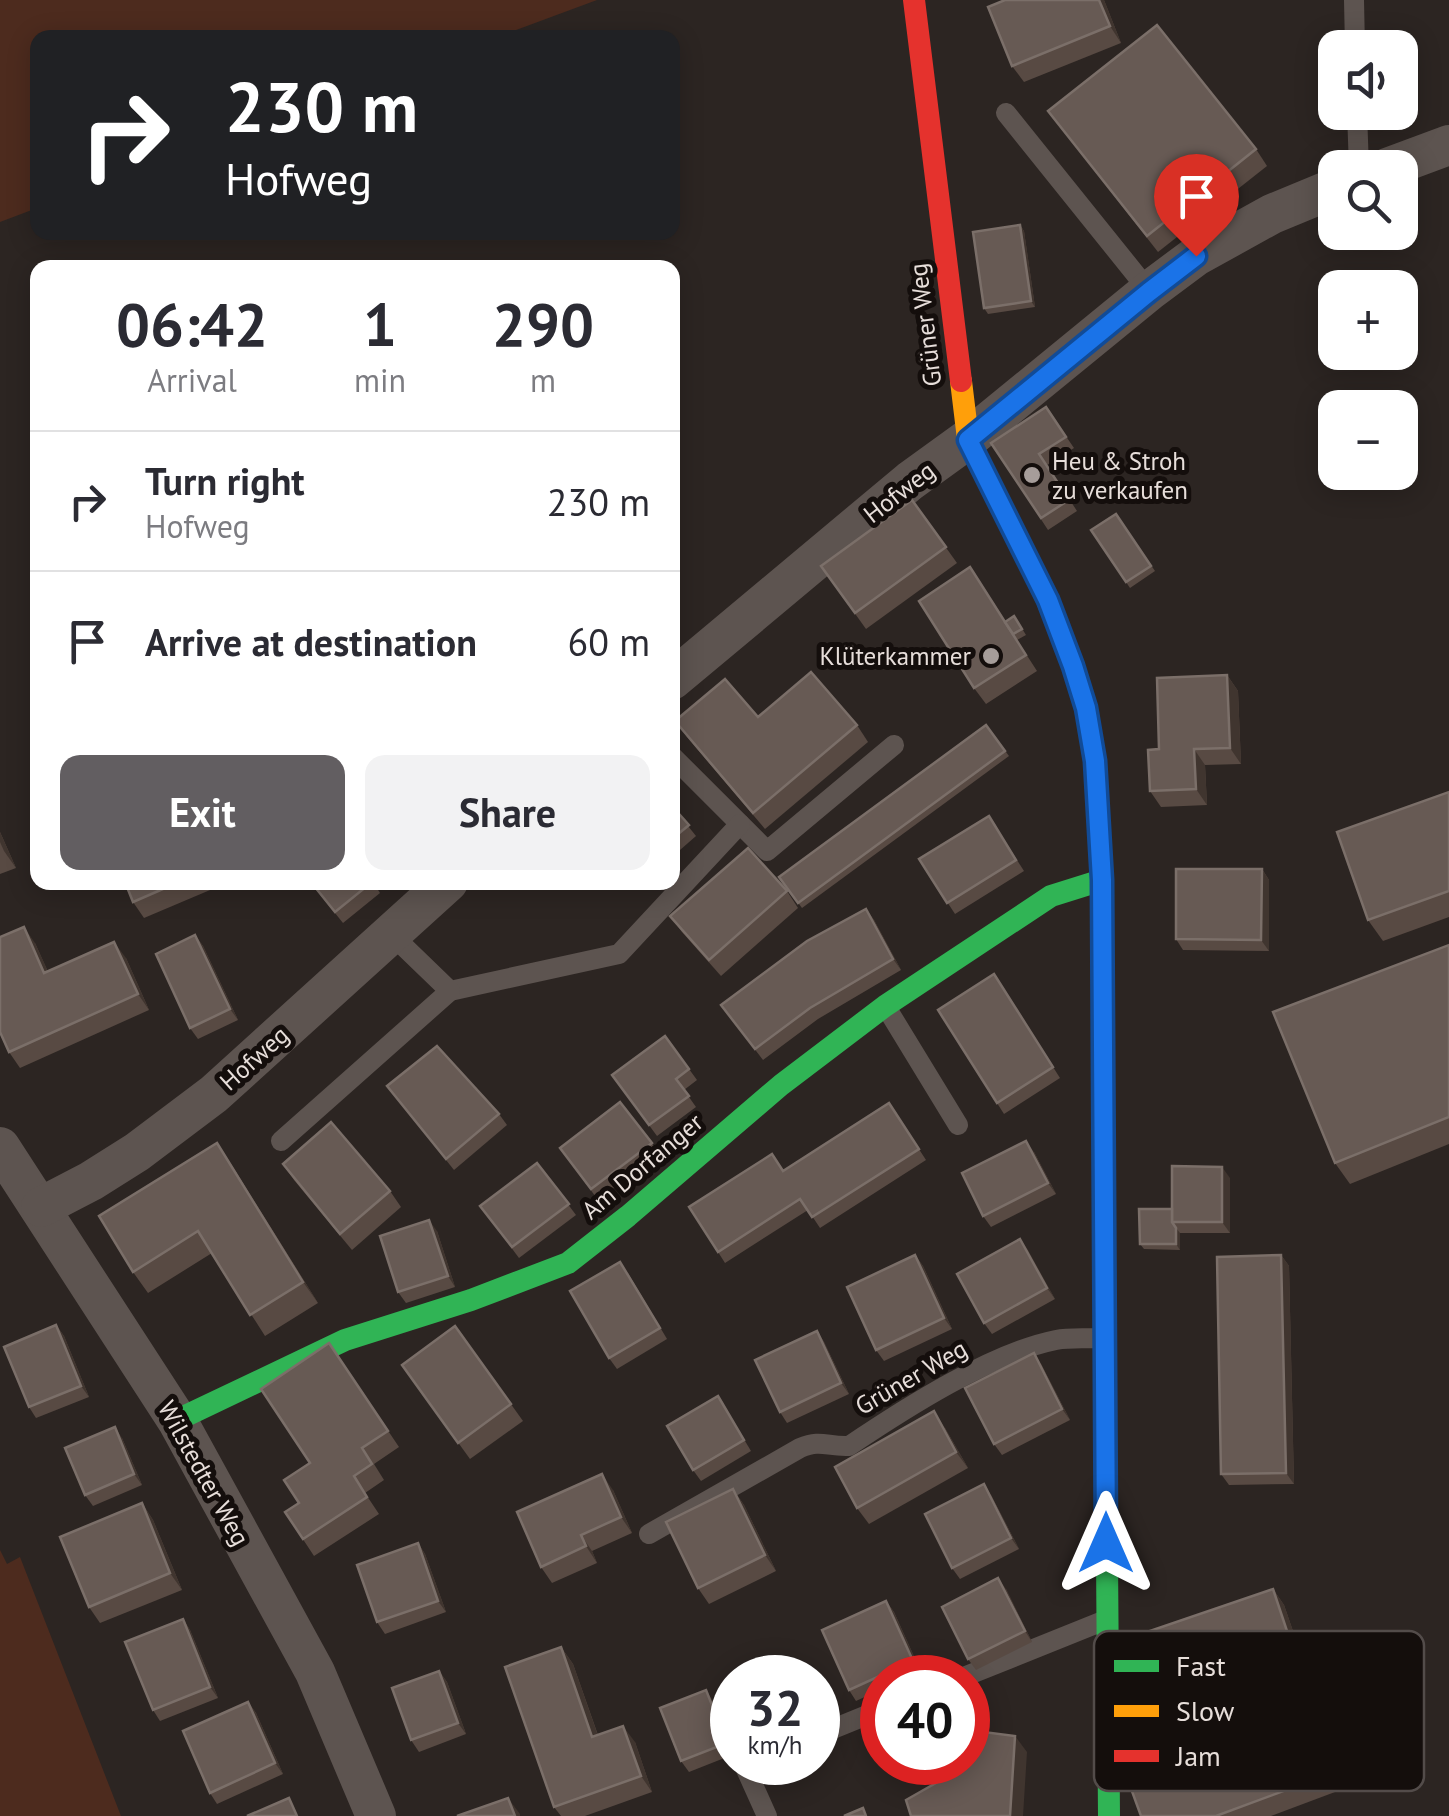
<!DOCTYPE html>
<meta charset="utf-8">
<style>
body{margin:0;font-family:"PT Sans",sans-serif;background:#f2f2f3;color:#2b2b33;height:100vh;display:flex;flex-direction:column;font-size:38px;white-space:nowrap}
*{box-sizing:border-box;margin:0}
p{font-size:32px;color:#7c7c81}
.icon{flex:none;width:55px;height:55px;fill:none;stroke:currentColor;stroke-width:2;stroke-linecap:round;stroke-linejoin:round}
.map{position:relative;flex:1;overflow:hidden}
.details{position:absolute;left:30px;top:260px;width:650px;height:630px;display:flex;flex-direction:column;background:#fff;border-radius:20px;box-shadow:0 5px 25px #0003}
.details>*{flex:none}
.top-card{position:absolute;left:30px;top:30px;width:650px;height:210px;border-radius:20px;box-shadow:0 5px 25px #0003;background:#202124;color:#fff;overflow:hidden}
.fabs{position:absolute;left:1318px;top:30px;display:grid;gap:20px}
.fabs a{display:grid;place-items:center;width:100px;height:100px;border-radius:20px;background:#fff;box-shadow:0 5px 25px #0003;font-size:50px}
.speed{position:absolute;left:710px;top:1655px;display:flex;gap:20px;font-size:50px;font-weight:700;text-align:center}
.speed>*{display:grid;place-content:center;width:130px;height:130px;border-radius:50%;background:#fff;box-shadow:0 5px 25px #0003;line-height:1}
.speed small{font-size:25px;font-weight:400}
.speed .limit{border:15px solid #d22;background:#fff;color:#111}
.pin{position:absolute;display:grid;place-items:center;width:85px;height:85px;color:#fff;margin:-102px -42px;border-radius:50% 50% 50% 0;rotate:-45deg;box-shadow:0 0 10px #0007}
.pin .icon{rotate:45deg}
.me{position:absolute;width:110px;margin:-55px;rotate:0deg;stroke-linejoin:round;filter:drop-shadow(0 0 8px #0008)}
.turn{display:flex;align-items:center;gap:35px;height:210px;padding:0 30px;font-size:45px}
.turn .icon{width:130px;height:130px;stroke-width:2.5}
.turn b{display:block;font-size:70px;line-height:85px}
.eta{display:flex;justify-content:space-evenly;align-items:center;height:170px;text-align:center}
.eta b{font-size:60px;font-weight:700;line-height:70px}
.primary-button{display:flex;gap:20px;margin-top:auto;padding:20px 30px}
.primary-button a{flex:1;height:115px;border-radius:20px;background:#625e61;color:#fff;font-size:40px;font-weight:700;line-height:115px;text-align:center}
.primary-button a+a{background:#f2f2f3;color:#2b2b33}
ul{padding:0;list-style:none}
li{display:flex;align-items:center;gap:30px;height:140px;padding:0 30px;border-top:2px solid #e1e1e2}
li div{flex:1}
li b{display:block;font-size:38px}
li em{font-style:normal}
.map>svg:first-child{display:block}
</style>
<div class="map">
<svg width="1449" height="1816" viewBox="0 0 1449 1816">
<rect width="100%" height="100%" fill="#2c2522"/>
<g fill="#4d2b1e">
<path d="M0 0H597L497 37 38 38 37 208 0 222Z"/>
<path d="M0 1550 7 1564 20 1557 121 1816H0Z"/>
</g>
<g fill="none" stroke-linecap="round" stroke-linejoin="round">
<g stroke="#5d5450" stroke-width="20">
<path d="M1354 0 1355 48"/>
<path d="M1357 112 1359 168"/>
<path d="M1006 113 1149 291"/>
<path d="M672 756 767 851 894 745"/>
<path d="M450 991 619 954 740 824"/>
<path d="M886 1007 958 1125"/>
<path d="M281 1141 450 991 391 934"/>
<path d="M649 1534 800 1448C822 1439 826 1447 849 1446 904 1409 991 1353 1056 1340 1071 1337 1087 1339 1102 1338"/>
<path d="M961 1678 1103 1621"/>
<path d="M818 1735 882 1709"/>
<path d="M749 1762 744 1765 767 1816"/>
</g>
<g stroke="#5d5450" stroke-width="40">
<path d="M1387 168 1449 145"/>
<path d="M672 680 910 481 968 439 1149 291 1196 256 1272 214 1335 188"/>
<path d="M0 1147 177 1420 315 1672 376 1816"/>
<path d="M41 1207 91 1181 137 1152 214 1094 448 882"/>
</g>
<g stroke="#30b455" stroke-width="22">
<path d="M1103 1044 1109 1816"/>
<path d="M177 1420 345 1340 471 1300 568 1263 628 1216 781 1085 885 1006 1051 896 1102 880"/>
</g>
<path stroke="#ff9f0a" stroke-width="22" d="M961 381 968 439 1047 600 1073 666 1086 708 1095 761 1102 880 1103 1044"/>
<path stroke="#e5322d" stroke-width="22" d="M914 0 961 381"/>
</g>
<g fill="#584a43">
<path d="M1005 0H1104L1121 43 1024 82 1012 66Z"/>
<path d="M1048 111 1256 149 1267 166 1158 252Z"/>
<path d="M1020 225 1024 231 1035 307 988 314 984 308Z"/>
<path d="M1046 407 1074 448 1047 465 1077 511 1048 530 991 443Z"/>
<path d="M912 500 957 563 866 629 821 566Z"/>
<path d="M1116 514 1155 571 1130 588 1091 530Z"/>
<path d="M970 567 1005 622H1018L1026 635 1017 640 1037 671 986 704 974 688Z"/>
<path d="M1227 675 1238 691 1241 764 1205 765 1207 805 1161 807 1150 791 1159 749Z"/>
<path d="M758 717 857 725 868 742 765 829 687 737 675 721Z"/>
<path d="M986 725 1009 756 802 908 779 877Z"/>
<path d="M1449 792V917L1383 941 1368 920Z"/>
<path d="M672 806 696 836 672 857Z"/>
<path d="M989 816 1024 871 955 914 919 859Z"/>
<path d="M0 832 16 868 0 874Z"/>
<path d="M1262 869 1269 880V951L1183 950 1176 939Z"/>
<path d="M125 882H229L144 918 133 902Z"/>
<path d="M310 882H373L380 893 343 923Z"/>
<path d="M787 891 798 908 721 976 682 932 670 916Z"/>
<path d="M866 909 874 920 901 970 818 1019 763 1060 721 1005Z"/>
<path d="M195 935 203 946 238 1020 198 1039 190 1028Z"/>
<path d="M35 943 48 972 126 958 149 1010 20 1068 9 1052Z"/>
<path d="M1449 945V1144L1350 1184 1335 1163Z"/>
<path d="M1001 985 1060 1078 1004 1114 997 1103Z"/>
<path d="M665 1036 697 1080 684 1090 696 1107 657 1136 612 1075Z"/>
<path d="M387 1086 499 1114 507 1125 454 1170Z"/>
<path d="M620 1102 660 1154 598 1200 560 1148Z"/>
<path d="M889 1103 926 1160 820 1228 808 1210 725 1263 718 1252 783 1171Z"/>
<path d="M1034 1152 1056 1194 991 1227 983 1216Z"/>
<path d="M537 1163 576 1215 519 1258 480 1206Z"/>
<path d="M231 1164 318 1303 265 1336 212 1253 148 1293 133 1272Z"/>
<path d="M283 1164 390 1191 401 1207 352 1250 294 1180Z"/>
<path d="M1230 1178V1233H1180V1250L1144 1249 1140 1244 1172 1209Z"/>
<path d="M437 1231 455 1287 406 1303 398 1292Z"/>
<path d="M1020 1239 1055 1299 992 1334 984 1323Z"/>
<path d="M915 1255 923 1266 952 1329 884 1361 876 1350Z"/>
<path d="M1281 1255 1289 1266 1294 1484 1229 1485 1221 1474Z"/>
<path d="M628 1273 667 1339 617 1369 609 1358Z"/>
<path d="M56 1325 64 1336 89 1397 36 1418 29 1407Z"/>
<path d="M455 1326 523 1421 470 1459 402 1365Z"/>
<path d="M817 1331 824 1342 849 1394 787 1423 780 1412Z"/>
<path d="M329 1343 399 1447 374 1464 384 1480 365 1493 379 1514 314 1556 285 1512 299 1503 310 1463Z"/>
<path d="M1041 1364 1070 1420 1002 1455 994 1444Z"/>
<path d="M718 1396 751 1451 701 1481 693 1470Z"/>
<path d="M945 1428 968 1468 869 1524 857 1508Z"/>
<path d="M122 1438 142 1485 93 1506 85 1495Z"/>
<path d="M733 1489 744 1505 776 1571 709 1604 698 1588Z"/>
<path d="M613 1490 632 1533 592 1551 597 1563 552 1583 541 1567Z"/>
<path d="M991 1495 1019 1549 960 1579 952 1568Z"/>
<path d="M142 1503 153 1520 182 1590 100 1623 89 1607Z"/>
<path d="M418 1543 425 1554 446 1612 385 1634 377 1622Z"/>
<path d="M1006 1589 1032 1642 976 1670 968 1659Z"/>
<path d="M1273 1589 1284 1605 1304 1663 1168 1709 1157 1692Z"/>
<path d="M886 1601 894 1612 921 1672 909 1678H882V1689L856 1701 849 1690Z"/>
<path d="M183 1619 190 1630 218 1698 160 1721 153 1710Z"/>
<path d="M561 1647 573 1664 598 1735 635 1742 652 1792 585 1816H561L554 1807Z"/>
<path d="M439 1671 447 1682 466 1734 419 1752 411 1740Z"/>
<path d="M713 1701 732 1750V1755L689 1772 681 1761Z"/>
<path d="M248 1702 256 1713 283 1774 217 1804 210 1793Z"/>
<path d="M1299 1708 1310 1724 1335 1792 1271 1816H1141Z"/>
</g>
<g fill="#40352f">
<path d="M1099 0H1104L1121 43 1110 26Z"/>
<path d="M1020 225 1024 231 1035 307 1031 301Z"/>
<path d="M1227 675 1238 691 1241 764 1230 748Z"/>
<path d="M1194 749 1205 765 1207 805 1196 789Z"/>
<path d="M0 832 16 868 4 851 0 842Z"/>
<path d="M1262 869 1269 880V951L1261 940Z"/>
<path d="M866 909 874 920 901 970 893 959Z"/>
<path d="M24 927 35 943 56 989 44 973Z"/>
<path d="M195 935 203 946 238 1020 230 1009Z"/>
<path d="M114 942 126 958 149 1010 138 994Z"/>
<path d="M1026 1141 1034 1152 1056 1194 1048 1183Z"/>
<path d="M217 1143 231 1164 318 1303 303 1282Z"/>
<path d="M1222 1167 1230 1178V1233L1222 1222Z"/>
<path d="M429 1220 437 1231 455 1287 448 1276Z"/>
<path d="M1176 1228 1180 1233V1250L1176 1244Z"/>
<path d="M1020 1239 1028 1250 1055 1299 1047 1288Z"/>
<path d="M915 1255 923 1266 952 1329 944 1318Z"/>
<path d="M1281 1255 1289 1266 1294 1484 1286 1473Z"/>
<path d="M56 1325 64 1336 89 1397 81 1386Z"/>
<path d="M817 1331 824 1342 849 1394 841 1383Z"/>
<path d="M1034 1353 1041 1364 1070 1420 1062 1409Z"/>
<path d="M934 1411 945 1428 968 1468 956 1452Z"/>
<path d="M115 1427 122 1438 142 1485 134 1474Z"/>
<path d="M602 1474 613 1490 632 1533 621 1517Z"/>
<path d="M984 1484 991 1495 1019 1549 1011 1538Z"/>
<path d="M733 1489 744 1505 776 1571 765 1555Z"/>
<path d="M142 1503 153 1520 182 1590 170 1573Z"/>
<path d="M581 1535 592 1551 597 1563 586 1546Z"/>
<path d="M418 1543 425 1554 446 1612 438 1601Z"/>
<path d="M998 1578 1006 1589 1032 1642 1025 1631Z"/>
<path d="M1273 1589 1284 1605 1304 1663 1292 1646Z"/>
<path d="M886 1601 894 1612 921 1672 913 1661Z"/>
<path d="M183 1619 190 1630 218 1698 210 1687Z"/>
<path d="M561 1647 573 1664 604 1753 592 1737Z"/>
<path d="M439 1671 447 1682 466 1734 458 1723Z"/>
<path d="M706 1690 713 1701 732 1752 727 1743Z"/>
<path d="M248 1702 256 1713 283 1774 275 1763Z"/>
<path d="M1299 1708 1310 1724 1335 1792 1324 1776Z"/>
<path d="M623 1726 635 1742 652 1792 641 1776Z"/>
<path d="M1015 1736 1027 1752 1023 1816H1010Z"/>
<path d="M508 1798 520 1814V1816H515Z"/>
</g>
<g fill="#675a54" stroke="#7b6f69" stroke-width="2.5">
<path d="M1005 0H1099L1110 26 1012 66 988 7Z"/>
<path d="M1157 25 1256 149 1147 236 1048 111Z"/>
<path d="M1020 225 1031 301 984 308 973 232Z"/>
<path d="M1046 407 1066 437 1039 454 1069 500 1041 518 991 443Z"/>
<path d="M912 500 946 547 855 613 821 566Z"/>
<path d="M1116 514 1151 566 1126 582 1091 530Z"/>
<path d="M970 567 1026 655 974 688 919 601Z"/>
<path d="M1014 616 1022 629 1013 634 1005 622Z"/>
<path d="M811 672 857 725 753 813 675 721 725 679 758 717Z"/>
<path d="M1227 675 1230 748 1194 749 1196 789 1150 791 1148 750 1159 749 1157 678Z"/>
<path d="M986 725 1005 751 798 903 779 877Z"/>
<path d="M1449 792V891L1368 920 1337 832Z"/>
<path d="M672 806 689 825 672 839Z"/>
<path d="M989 816 1016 860 947 903 919 859Z"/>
<path d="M748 848 787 891 709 960 670 916Z"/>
<path d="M1176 869H1262L1261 940 1176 939Z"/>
<path d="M125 882H179L133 902Z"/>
<path d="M311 882H372L335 912Z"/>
<path d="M866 909 893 959 810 1008 755 1049 721 1005 807 941Z"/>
<path d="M24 927 44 973 114 942 138 994 9 1052 0 1032V937Z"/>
<path d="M195 935 230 1009 190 1028 156 954Z"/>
<path d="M1449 945V1117L1335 1163 1273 1012Z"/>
<path d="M994 974 1053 1067 997 1103 938 1010Z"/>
<path d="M665 1036 689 1069 676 1079 689 1096 649 1125 612 1075Z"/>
<path d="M437 1046 499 1114 446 1159 387 1086Z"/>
<path d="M620 1102 652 1143 591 1189 560 1148Z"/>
<path d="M889 1103 919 1149 812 1217 800 1199 718 1252 689 1207 772 1154 783 1171Z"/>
<path d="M331 1122 390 1191 340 1234 283 1164Z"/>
<path d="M1026 1141 1048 1183 983 1216 962 1173Z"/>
<path d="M217 1143 303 1282 250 1315 198 1231 133 1272 99 1216Z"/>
<path d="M537 1163 569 1204 512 1247 480 1206Z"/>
<path d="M1172 1166 1222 1167V1222H1172Z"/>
<path d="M1139 1209H1172V1222L1176 1228V1244H1140Z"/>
<path d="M429 1220 448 1276 398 1292 380 1236Z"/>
<path d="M1020 1239 1047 1288 984 1323 957 1274Z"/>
<path d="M915 1255 944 1318 876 1350 847 1287Z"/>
<path d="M1281 1255 1286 1473 1221 1474 1217 1257Z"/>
<path d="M620 1262 660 1328 609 1358 570 1291Z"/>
<path d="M56 1325 81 1386 29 1407 4 1347Z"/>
<path d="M455 1326 511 1404 458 1443 402 1365Z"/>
<path d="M817 1331 841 1383 780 1412 755 1360Z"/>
<path d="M329 1343 388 1431 362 1448 372 1464 354 1476 367 1497 303 1539 285 1512 299 1503 284 1480 310 1463 261 1389Z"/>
<path d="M1034 1353 1062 1409 994 1444 965 1388Z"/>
<path d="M718 1396 744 1440 693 1470 667 1426Z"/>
<path d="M934 1411 956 1452 857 1508 835 1467Z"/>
<path d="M115 1427 134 1474 85 1495 65 1448Z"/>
<path d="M602 1474 621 1517 581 1535 586 1546 541 1567 517 1512Z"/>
<path d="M984 1484 1011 1538 952 1568 925 1514Z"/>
<path d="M733 1489 765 1555 698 1588 666 1522Z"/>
<path d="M142 1503 170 1573 89 1607 60 1537Z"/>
<path d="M418 1543 438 1601 377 1622 357 1565Z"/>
<path d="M998 1578 1025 1631 968 1659 942 1607Z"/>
<path d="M1273 1589 1292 1646 1157 1692 1138 1635Z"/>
<path d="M886 1601 913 1661 849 1690 822 1630Z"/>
<path d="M183 1619 210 1687 153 1710 125 1642Z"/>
<path d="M561 1647 592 1737 623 1726 641 1776 554 1807 505 1667Z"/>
<path d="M439 1671 458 1723 411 1740 392 1688Z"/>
<path d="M706 1690 727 1743 681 1761 660 1708Z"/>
<path d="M248 1702 275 1763 210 1793 183 1731Z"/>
<path d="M1299 1708 1324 1776 1216 1816H1141L1125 1772Z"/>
<path d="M968 1730 1015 1736 1010 1816H911L906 1800 950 1775 952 1762H968Z"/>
<path d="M289 1798 297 1816H247Z"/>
<path d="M508 1798 515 1816H457Z"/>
<path d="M863 1808 866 1816H844Z"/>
</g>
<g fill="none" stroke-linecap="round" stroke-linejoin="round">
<g stroke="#114b97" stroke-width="25">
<path id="route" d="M1106 1543 1102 880 1095 761 1086 708 1073 666 1048 600 968 440 1149 292 1196 256"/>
</g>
<use href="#route" stroke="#1a73e8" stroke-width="18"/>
</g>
<g fill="#a69d9a" stroke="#140e0c" stroke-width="4">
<circle cx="1032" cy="475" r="10"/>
<circle cx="991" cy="656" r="10"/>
</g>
<g text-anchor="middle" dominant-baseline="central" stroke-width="10" stroke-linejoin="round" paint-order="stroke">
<g font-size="25" fill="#e7deda" stroke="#140e0c">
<text transform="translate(925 325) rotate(-97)">Grüner Weg</text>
<text transform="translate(899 492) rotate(-38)">Hofweg</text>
<text transform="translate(254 1058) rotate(-42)">Hofweg</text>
<text transform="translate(642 1166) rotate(-40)">Am Dorfanger</text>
<text transform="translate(911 1377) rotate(-30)">Grüner Weg</text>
<text transform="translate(204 1473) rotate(61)">Wilstedter Weg</text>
</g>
<g font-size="25" fill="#e7deda" stroke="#140e0c" text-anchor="start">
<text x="1052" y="461">Heu &amp; Stroh<tspan x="1052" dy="29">zu verkaufen</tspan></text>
<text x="971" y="656" text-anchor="end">Klüterkammer</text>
</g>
</g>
<rect x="1094" y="1631" width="330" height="160" rx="15" fill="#140e0c" stroke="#534c4a" stroke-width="2.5"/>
<rect x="1114" y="1660" width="45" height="12" fill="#30b455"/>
<rect x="1114" y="1705" width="45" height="12" fill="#ff9f0a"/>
<rect x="1114" y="1750" width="45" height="12" fill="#e5322d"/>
<g font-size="28" fill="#e7deda">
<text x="1176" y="1676">Fast</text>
<text x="1176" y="1721">Slow</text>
<text x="1176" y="1766">Jam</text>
</g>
</svg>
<div class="fabs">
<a><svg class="icon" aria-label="sound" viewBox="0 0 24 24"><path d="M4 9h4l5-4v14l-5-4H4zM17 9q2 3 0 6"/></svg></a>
<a><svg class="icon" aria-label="search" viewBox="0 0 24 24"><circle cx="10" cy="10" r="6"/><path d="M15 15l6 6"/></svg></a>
<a>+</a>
<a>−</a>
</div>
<div class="speed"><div>32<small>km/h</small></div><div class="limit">40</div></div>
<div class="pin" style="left:1196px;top:256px;background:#d93025"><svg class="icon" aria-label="arrive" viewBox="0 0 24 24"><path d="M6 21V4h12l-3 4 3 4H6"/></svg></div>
<svg class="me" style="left:1106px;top:1543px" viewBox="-20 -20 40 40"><path d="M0-17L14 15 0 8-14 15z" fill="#1a73e8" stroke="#fff" stroke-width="4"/></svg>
<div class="top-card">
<div class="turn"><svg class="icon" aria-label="right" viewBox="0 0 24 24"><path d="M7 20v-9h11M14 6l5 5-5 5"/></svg><div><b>230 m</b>Hofweg</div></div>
</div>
<section class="details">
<div class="eta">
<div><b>06:42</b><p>Arrival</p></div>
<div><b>1</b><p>min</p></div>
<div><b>290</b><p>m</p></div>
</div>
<ul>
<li><svg class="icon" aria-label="right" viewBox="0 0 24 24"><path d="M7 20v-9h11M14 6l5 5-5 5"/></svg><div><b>Turn right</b><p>Hofweg</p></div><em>230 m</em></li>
<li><svg class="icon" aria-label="arrive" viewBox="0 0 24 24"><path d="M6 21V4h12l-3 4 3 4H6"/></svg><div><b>Arrive at destination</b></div><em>60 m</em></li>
</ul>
<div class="primary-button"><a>Exit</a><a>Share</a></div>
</section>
</div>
